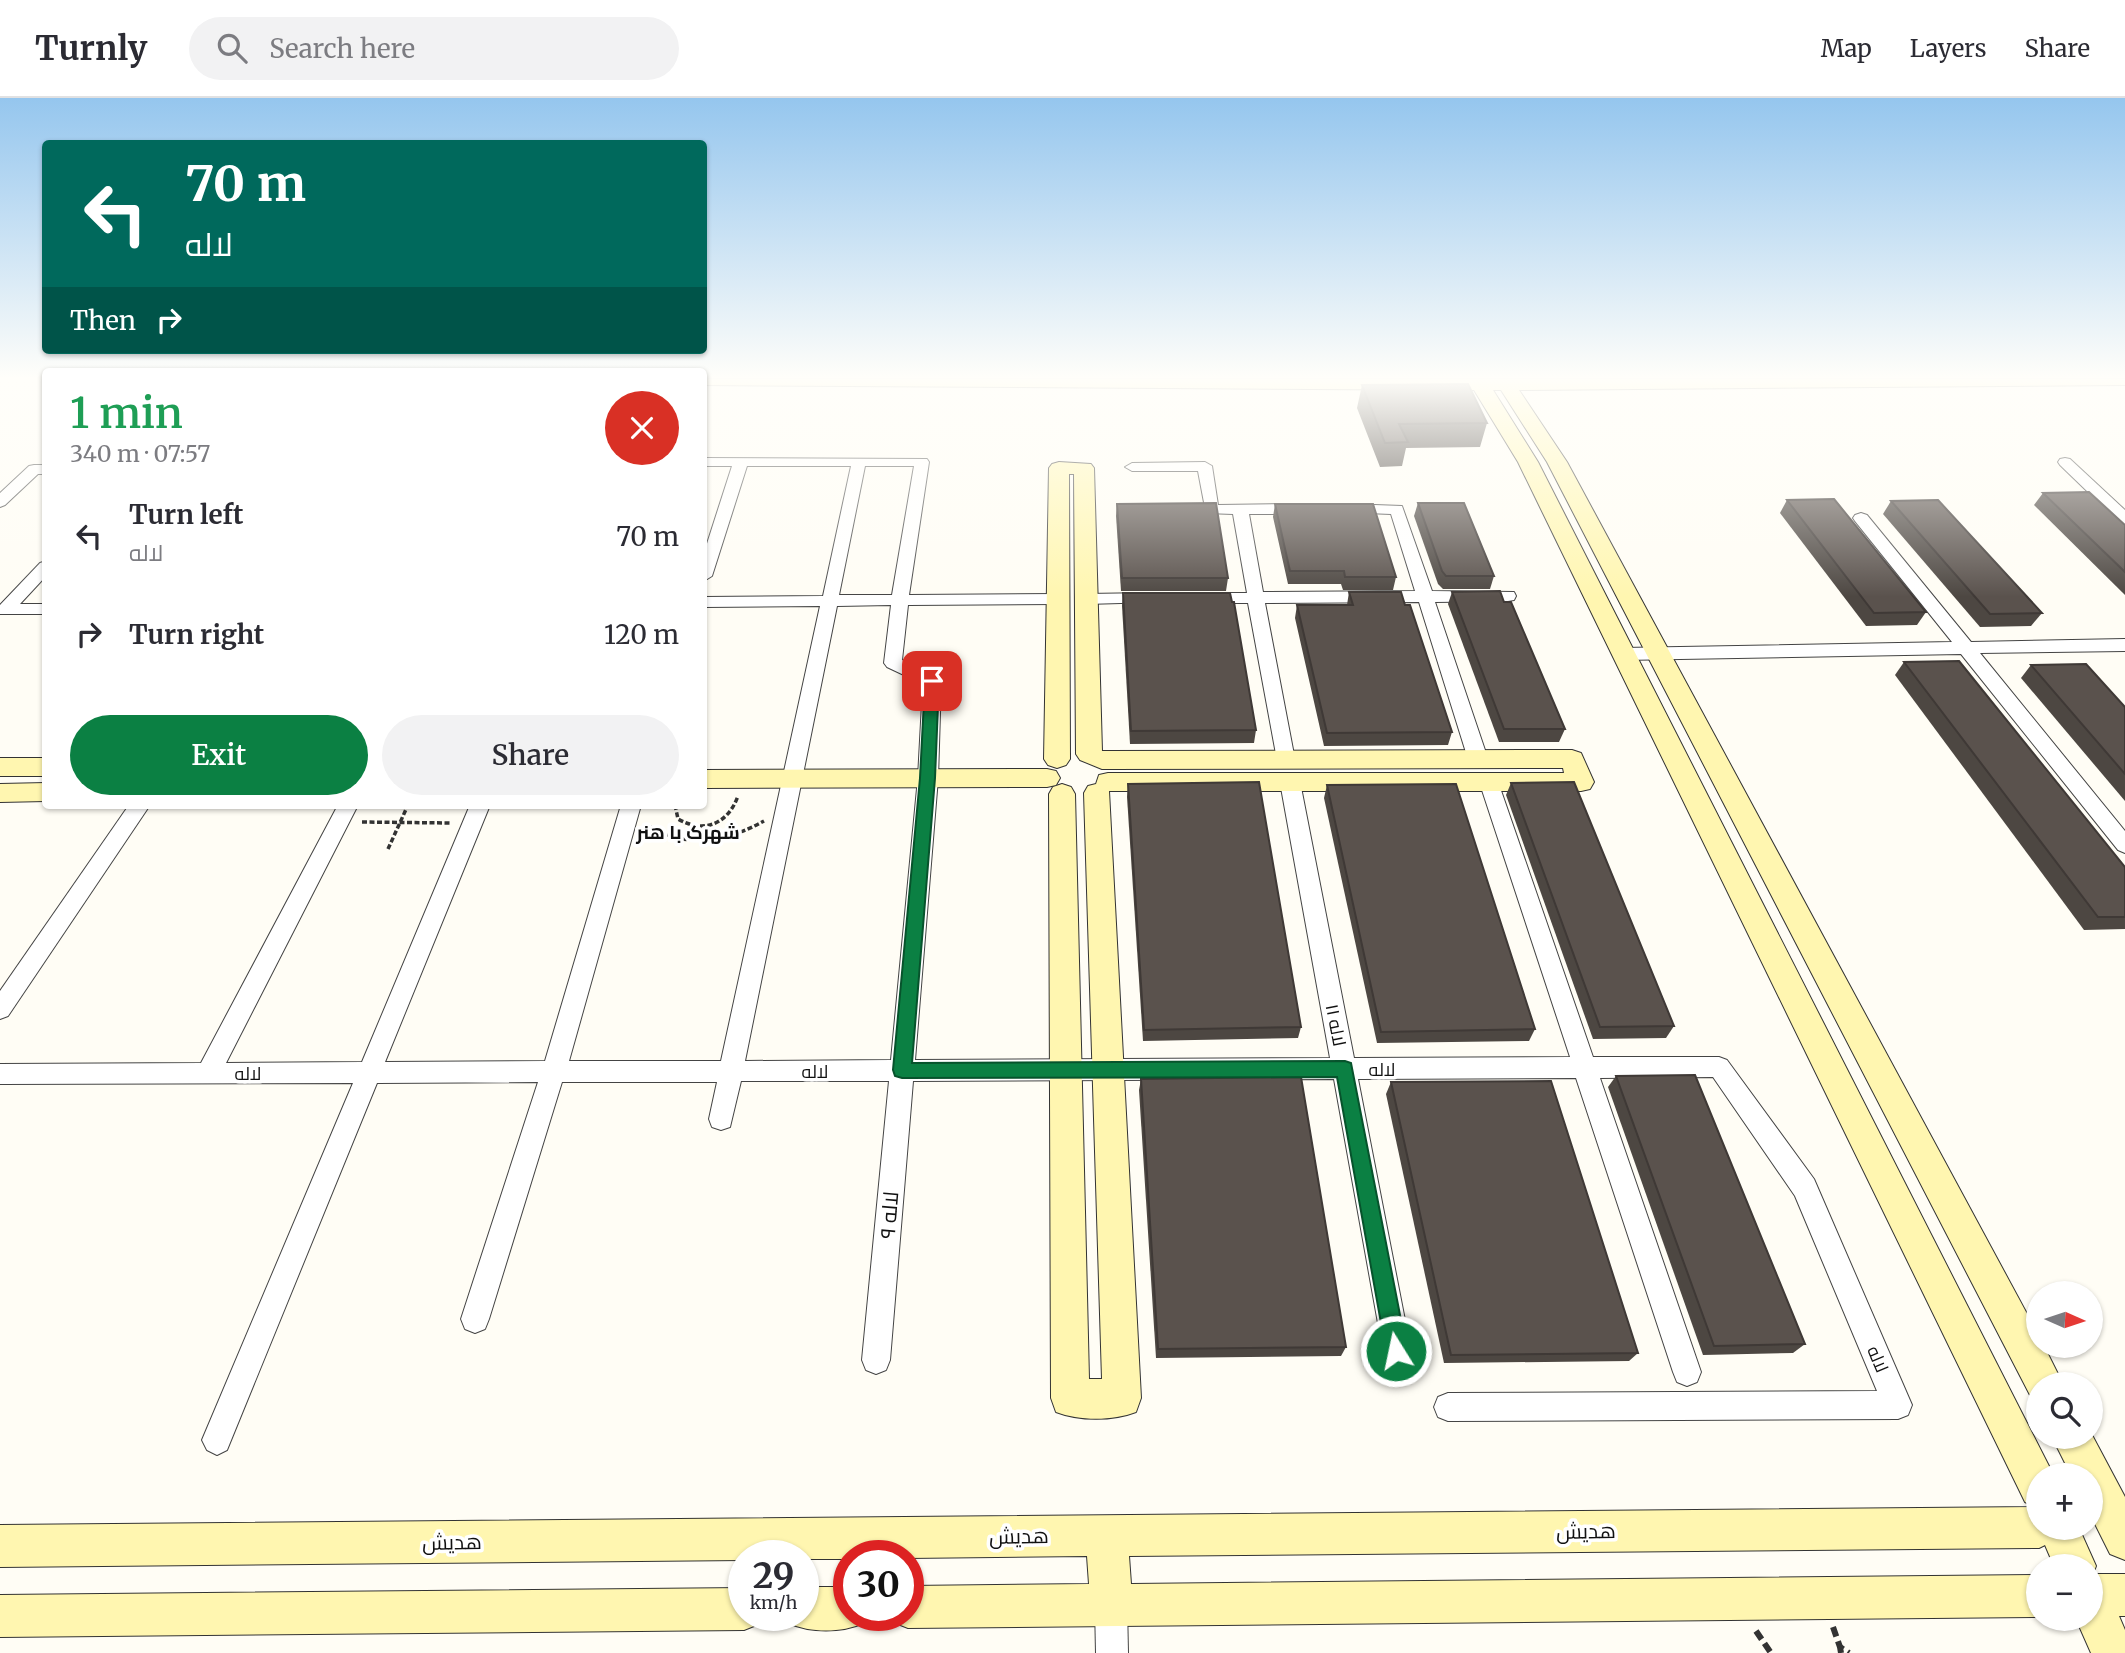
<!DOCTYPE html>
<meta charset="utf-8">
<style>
body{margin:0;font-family:Merriweather,Cairo,serif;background:#f2f2f3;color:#2b2b33;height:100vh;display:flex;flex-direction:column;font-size:26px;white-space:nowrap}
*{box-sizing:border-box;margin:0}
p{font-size:23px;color:#7c7c81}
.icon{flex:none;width:38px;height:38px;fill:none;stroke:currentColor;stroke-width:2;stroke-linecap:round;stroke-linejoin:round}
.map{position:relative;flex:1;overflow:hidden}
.drawer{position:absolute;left:42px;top:270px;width:665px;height:441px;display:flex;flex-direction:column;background:#fff;border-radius:7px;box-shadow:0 2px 5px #0004}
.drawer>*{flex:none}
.top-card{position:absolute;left:42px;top:42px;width:665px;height:214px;border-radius:7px;box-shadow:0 2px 5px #0004;background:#00695c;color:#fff;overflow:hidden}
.needle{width:46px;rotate:93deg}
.tools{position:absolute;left:2026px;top:1183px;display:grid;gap:14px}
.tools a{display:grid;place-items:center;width:77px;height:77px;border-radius:50%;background:#fff;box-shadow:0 2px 5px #0004;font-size:35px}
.speed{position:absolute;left:728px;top:1442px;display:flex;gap:14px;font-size:35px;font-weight:700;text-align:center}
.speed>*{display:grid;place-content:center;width:91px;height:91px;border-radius:50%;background:#fff;box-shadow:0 2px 5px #0004;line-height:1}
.speed small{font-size:18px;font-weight:400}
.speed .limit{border:10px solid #d22;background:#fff;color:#111}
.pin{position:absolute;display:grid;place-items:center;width:60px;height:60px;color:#fff;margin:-30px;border-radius:14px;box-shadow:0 4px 10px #0006}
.me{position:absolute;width:77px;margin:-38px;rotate:350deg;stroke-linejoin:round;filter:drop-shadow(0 0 5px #0008)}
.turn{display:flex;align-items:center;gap:24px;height:147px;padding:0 28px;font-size:32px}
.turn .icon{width:91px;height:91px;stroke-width:2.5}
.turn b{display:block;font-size:49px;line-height:60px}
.then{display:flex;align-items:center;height:66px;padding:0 28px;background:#0003;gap:14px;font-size:26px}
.round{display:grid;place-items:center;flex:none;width:74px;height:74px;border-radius:37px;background:#f2f2f3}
.summary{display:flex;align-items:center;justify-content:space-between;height:119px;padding:0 28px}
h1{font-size:42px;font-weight:600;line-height:52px;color:#1e9e55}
.button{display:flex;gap:14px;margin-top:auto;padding:14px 28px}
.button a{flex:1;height:80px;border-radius:42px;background:#0b8043;color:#fff;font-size:28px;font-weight:600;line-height:80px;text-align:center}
.button a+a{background:#f2f2f3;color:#2b2b33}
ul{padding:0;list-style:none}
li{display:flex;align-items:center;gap:21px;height:98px;padding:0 28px}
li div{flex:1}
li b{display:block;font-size:26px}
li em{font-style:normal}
header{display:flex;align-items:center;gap:42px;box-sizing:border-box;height:98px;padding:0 35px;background:#fff;border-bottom:2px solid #e1e1e2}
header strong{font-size:33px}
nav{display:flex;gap:38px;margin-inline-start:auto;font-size:24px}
.search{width:490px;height:63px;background:#f2f2f3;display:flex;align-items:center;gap:18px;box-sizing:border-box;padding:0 24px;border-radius:38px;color:#7c7c81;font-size:26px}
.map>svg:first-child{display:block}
</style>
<header>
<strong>Turnly</strong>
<div class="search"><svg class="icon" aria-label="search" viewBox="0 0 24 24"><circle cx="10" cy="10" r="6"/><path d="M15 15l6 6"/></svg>Search here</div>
<nav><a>Map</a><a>Layers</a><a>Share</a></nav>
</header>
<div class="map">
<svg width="2125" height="1555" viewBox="0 0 2125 1555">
<rect width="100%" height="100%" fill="#fffdf5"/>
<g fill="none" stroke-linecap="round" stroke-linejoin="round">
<g stroke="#444" stroke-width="2">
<g id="street">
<path d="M704 360 927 361 929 364 909 497 1058 496 1066 501 1058 506 908 507 902 562 938 579 941 583 938 680 915 962 1330 960 1280 684 1283 679H1297L1300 684 1354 960 1570 959 1479 683 1482 678H1496L1593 959H1719L1727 962 1814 1081 1912 1307 1908 1317 1898 1321 1448 1323 1438 1319 1434 1309 1438 1299 1448 1295 1877 1293 1795 1098 1713 979 1600 980 1701 1274 1697 1284 1687 1288 1677 1284 1673 1274 1576 980 1358 981 1411 1253 1407 1263 1397 1267 1387 1263 1383 1253 1334 981 913 983 890 1262 886 1272 876 1276 866 1272 862 1262 889 983H741L730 1029 721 1032 712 1029 709 1021 717 984H562L489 1221 485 1231 475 1235 465 1231 461 1221 538 984 377 985 227 1352 217 1357 207 1352 202 1342 353 985 0 986V966L201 965 338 707H358L226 965 362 964 470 707H490L385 964 545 963 621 707H641L569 963H721L820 508 704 509V499L823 498 851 368H747L712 478 704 483V455L732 368H704ZM865 368H914L892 497H839ZM891 507 884 565 887 569 923 586 918 680 891 962 745 963 837 508Z"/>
<path d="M2065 360 2070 361 2125 412V426L2119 424 2060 367 2058 364 2060 361Z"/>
<path d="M1205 364 1212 368 1218 407 1301 406 1309 411 1301 416H1249L1263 494 1415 493 1391 416 1342 414 1339 411 1347 406 1402 408 1432 493 1514 494 1516 498 1514 502 1508 503 1435 504 1488 661 1485 666H1471L1468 661 1419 504 1265 505 1295 662 1292 667H1278L1248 505H1204L1196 500 1204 495H1247L1233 416 1206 415 1198 373H1132L1125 369 1132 365Z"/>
<path d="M34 367H46V376H38L5 407 0 409V395L29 368Z"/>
<path d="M1861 415 1867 417 1971 544 2125 541V553L1980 555 2125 733V755L2118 752 1961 556 1623 562 1614 556 1623 550 1952 544 1855 423 1853 420 1855 417Z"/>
<path d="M46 463V478L20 506H46V516H0V507L40 465Z"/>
<path d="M1150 495 1158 500 1156 504 1086 506 1078 501 1086 496Z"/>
<path d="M129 707H150L8 918 0 921V893Z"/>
<path d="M1111 1491 1122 1496 1127 1507 1128 1555H1096L1095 1507 1100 1496Z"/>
</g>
</g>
<g stroke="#333" stroke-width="2">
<g id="secondary">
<path d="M704 281H2125V287L1519 292 1567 364 2039 1238V1248H2044L2063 1286H2039V1303L2031 1299 1547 364 1501 292H1493L1538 364 2053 1376 2039 1377V1430H2079L2096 1468 2093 1476H2125V1518H2119L2125 1532V1555H2091L2076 1521H2091V1468H2054L2045 1447 2039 1450 1129 1458 1131 1486 2039 1477V1519L908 1530 893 1524 890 1517H908V1488L1089 1486 1087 1458 908 1460V1458H849V1461H803V1458H744V1462L0 1469V1427L2035 1409 2025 1404 1518 364 1474 292 704 287Z"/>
<path d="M1059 364 1091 366 1094 370 1102 653 1572 652 1581 655 1594 684 1590 691 1581 693H1109L1141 1300 1136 1314C1113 1323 1079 1323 1056 1314L1051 1300 1049 696 1053 689 1062 686 1071 689 1075 696 1089 1281H1102L1084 695 1088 688 1096 686 1099 677 1108 675H1564L1563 670 1102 671 1080 662 1076 656 1074 376H1069L1070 661 1066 667 1057 670 1048 667 1044 661 1049 370 1052 366Z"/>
<rect x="0" y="660" width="46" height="18"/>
<path d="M1047 671 1056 673 1060 680 1056 687 1047 689 704 690V672Z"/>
<path d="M46 685V703L0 704V686Z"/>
<path d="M2091 1335 2125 1399V1462L2110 1456 2091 1418V1377H2071L2052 1339H2091Z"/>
<path d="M803 1489H849V1517H867L864 1525C841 1535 811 1535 788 1525L785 1517H803Z"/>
<path d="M744 1490V1517H763L759 1526 744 1532 0 1539V1497Z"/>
</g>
</g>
<g stroke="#333" stroke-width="3.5" stroke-dasharray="5 2.5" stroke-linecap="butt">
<path d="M675 707 678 721C704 736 728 726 738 698"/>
<path d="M362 724 451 725"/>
<path d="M647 727C685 751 726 744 764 723"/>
<path d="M698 742 701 729"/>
<path d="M388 751 408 707"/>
</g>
<g stroke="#333" stroke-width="6" stroke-dasharray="10 5" stroke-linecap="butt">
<path d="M1833 1529 1840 1549"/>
<path d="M1756 1533 1771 1555"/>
<path d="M1841 1555 1840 1549 1849 1555"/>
</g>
<use href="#street" fill="#fff" fill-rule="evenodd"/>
<use href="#secondary" fill="#fff6b0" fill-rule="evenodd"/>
</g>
<g fill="#4d4742">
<path d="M1362 287 1487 325 1480 349 1406 350 1402 368 1380 369 1357 310Z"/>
<path d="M2043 395 2125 427V497L2034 407Z"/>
<path d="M1787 402 1926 514 1917 527 1866 528 1780 415Z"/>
<path d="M1891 403 2042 515 2031 528 1980 529 1883 416Z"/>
<path d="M1418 405 1494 478 1490 491H1443L1438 486 1414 418Z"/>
<path d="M1117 406 1228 480 1226 493H1121L1116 418Z"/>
<path d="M1275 406 1396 479 1393 492H1343L1341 486H1288L1273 419Z"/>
<path d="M1349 494 1405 507 1452 634 1448 647 1324 648 1295 520 1297 507H1347Z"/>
<path d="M1452 494 1504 504 1565 631 1559 644H1499L1448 506Z"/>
<path d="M1123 495 1256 632 1254 645 1130 646 1122 508Z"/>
<path d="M1904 564 2125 769V831L2084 832 1895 577Z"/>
<path d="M2031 567 2125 609V703L2021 580Z"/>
<path d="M1511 685 1674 928 1666 940 1593 941 1506 697Z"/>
<path d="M1128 686 1301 929 1298 940 1143 943 1127 699Z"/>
<path d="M1327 687 1535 931 1529 943 1377 945 1324 700Z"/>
<path d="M1616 978 1805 1246 1793 1255 1703 1257 1608 989Z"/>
<path d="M1141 981 1346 1249 1341 1258 1156 1260 1139 992Z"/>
<path d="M1391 984 1638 1255 1629 1263 1444 1265 1386 996Z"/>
</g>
<g fill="#5a524d" stroke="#3f3936" stroke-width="2">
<path d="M1468 286 1487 325 1399 326 1408 344 1385 345 1362 287Z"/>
<path d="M2089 394 2125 427V474L2043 395Z"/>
<path d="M1834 401 1926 514 1874 515 1787 402Z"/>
<path d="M1938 402 2042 515 1990 516 1891 403Z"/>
<path d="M1216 405 1228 480H1122L1117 406Z"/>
<path d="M1418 405H1464L1494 478H1446L1442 473Z"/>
<path d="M1275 406H1373L1396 479H1345L1344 473H1290Z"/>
<path d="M1500 493 1504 504H1511L1565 631H1504L1452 494Z"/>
<path d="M1349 494H1401L1405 507H1410L1452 634 1327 635 1297 507H1353Z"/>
<path d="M1123 495H1230L1232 504H1234L1256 632 1131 633Z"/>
<path d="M1959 563 2125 769V819H2098L1904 564Z"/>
<path d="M2086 566 2125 609V676L2031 567Z"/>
<path d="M1259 684 1301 929 1144 932 1128 686Z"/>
<path d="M1574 684 1674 928 1600 929 1511 685Z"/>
<path d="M1456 686 1535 931 1381 934 1327 687Z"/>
<path d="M1695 977 1805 1246 1714 1248 1616 978Z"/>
<path d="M1301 979 1346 1249 1158 1251 1141 981Z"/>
<path d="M1551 983 1638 1255 1451 1257 1391 984Z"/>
</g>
<linearGradient id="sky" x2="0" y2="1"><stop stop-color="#95c6ee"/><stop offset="0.56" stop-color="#fffefa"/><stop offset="1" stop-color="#fffefa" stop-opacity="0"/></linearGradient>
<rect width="2125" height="499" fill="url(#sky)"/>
<path fill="#0b8043" stroke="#07532c" stroke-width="2" d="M932 579 939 583 935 680 912 965 1345 963 1351 965 1407 1253 1404 1261 1396 1264 1389 1261 1386 1253 1337 979 902 980 895 978 893 972 920 680 925 583Z"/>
<g text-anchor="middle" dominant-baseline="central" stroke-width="7" stroke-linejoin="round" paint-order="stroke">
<g font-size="18" fill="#111" stroke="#fff">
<text transform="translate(1336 927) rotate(79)">لاله ۱۱</text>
<text x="1382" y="971">لاله</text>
<text x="815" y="973">لاله</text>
<text x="248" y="975">لاله</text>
<text transform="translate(1878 1261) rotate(67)">لاله</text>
</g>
<g font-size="19" font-weight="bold" fill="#111" stroke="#fff">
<text x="688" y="734">شهرک با هنر</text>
</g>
<g font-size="21" fill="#111" stroke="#fff">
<text transform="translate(889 1117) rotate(-85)">لاله ۹</text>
<text transform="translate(1586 1433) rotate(-1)">هدیش</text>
<text transform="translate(1019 1438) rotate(-1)">هدیش</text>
<text transform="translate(452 1444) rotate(-1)">هدیش</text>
</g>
</g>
</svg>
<div class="tools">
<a><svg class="needle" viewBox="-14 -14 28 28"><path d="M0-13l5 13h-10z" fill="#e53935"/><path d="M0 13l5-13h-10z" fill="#7c7c81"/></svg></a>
<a><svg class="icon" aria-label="search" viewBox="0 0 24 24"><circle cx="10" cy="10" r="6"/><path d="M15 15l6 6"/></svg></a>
<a>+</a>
<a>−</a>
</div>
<div class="speed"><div>29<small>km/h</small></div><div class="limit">30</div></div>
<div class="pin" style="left:932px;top:583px;background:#d93025"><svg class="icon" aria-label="arrive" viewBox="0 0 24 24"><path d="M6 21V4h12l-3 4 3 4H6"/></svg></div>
<svg class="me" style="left:1396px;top:1253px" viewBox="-20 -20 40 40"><circle r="17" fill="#0b8043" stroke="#fff" stroke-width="3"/><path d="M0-11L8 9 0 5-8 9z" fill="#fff"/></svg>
<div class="top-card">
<div class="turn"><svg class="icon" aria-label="left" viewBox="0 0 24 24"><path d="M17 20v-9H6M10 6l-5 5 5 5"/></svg><div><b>70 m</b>لاله</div></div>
<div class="then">Then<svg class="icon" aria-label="right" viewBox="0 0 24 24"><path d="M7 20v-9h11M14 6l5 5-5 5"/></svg></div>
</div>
<section class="drawer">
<div class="summary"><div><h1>1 min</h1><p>340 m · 07:57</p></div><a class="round" style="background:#d93025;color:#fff"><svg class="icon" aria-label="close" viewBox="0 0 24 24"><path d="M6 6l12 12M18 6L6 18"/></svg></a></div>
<ul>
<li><svg class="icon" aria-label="left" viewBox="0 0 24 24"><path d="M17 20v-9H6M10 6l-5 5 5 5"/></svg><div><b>Turn left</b><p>لاله</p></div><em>70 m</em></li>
<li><svg class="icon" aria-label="right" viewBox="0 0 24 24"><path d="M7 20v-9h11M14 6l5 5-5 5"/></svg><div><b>Turn right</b></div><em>120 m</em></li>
</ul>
<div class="button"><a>Exit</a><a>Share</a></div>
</section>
</div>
